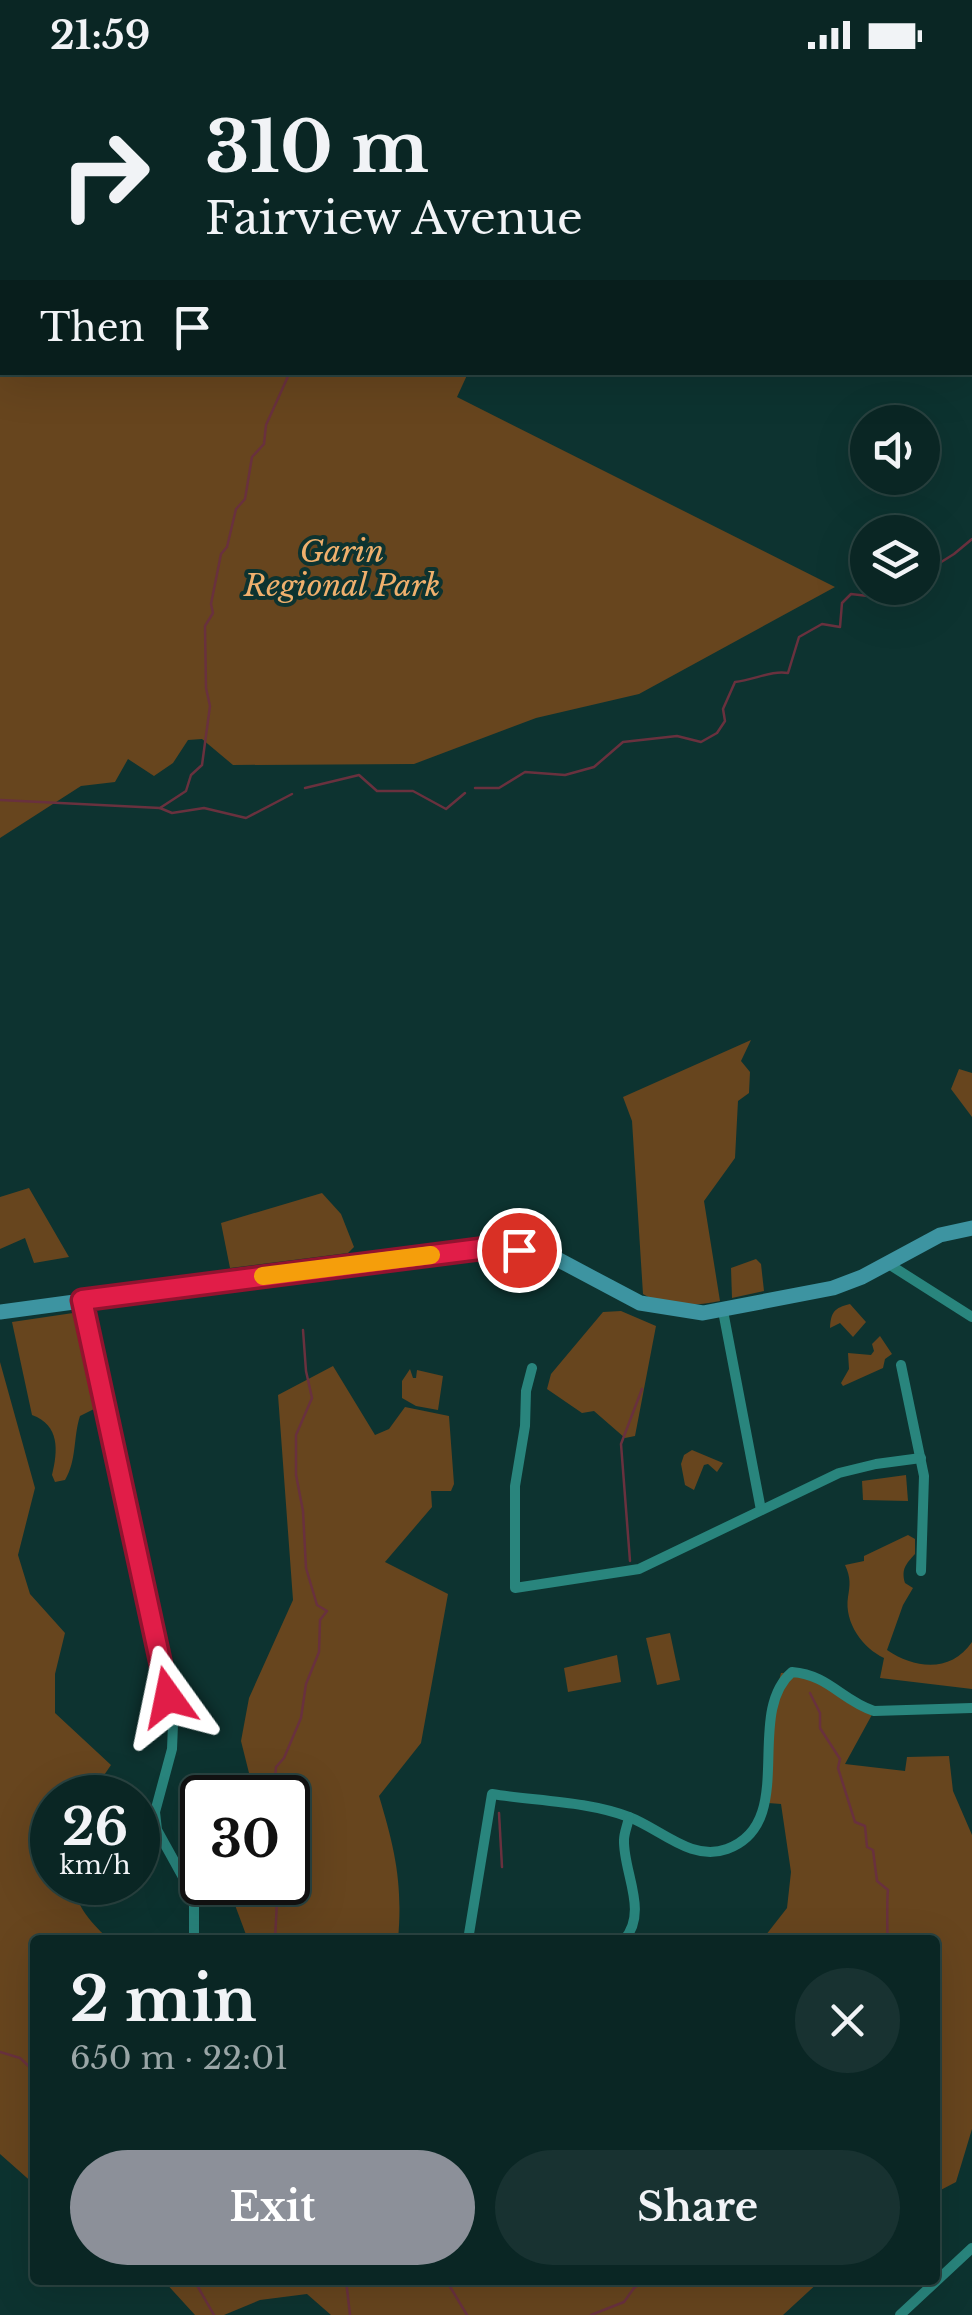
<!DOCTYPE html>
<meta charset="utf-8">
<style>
body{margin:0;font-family:"Libre Baskerville",serif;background:#183231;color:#f1f3f6;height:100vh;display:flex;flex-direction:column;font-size:38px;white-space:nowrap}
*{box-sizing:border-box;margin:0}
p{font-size:32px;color:#99a5a6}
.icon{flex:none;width:55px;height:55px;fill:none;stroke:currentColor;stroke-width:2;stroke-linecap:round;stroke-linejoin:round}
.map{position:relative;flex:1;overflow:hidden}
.drawer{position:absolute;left:30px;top:1865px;width:910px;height:350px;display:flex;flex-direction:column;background:#0a2624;border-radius:10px;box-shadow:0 10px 40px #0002,0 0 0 2px #2a4341}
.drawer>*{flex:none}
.guide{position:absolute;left:0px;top:0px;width:972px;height:305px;box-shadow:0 10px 40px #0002,0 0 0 2px #2a4341;background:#0a2624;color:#f1f3f6;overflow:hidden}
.buttons{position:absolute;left:850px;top:335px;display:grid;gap:20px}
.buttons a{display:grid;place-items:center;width:90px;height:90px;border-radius:50%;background:#0a2624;box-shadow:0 10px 40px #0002,0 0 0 2px #2a4341;font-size:50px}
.speed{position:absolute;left:30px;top:1705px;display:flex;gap:20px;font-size:50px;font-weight:700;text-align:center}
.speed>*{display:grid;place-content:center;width:130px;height:130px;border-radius:50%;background:#0a2624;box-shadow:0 10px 40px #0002,0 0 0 2px #2a4341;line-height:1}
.speed small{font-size:25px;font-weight:400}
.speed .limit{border:5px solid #111;border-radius:15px;background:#fff;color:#111}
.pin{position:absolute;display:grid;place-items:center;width:85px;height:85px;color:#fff;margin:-42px;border:5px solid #fff;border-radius:50%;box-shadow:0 2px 10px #0007}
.me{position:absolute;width:110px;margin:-55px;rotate:348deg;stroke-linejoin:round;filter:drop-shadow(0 0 8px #0008)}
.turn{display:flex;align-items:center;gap:35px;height:210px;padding:0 40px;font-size:45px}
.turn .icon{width:130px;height:130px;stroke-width:2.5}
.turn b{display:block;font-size:70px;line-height:85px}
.then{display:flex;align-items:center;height:95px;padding:0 40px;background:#0003;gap:20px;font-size:38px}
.round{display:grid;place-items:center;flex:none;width:105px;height:105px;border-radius:52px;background:#183231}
.overview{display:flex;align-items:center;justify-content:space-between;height:170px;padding:0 40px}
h1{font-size:60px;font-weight:700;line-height:75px}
.primary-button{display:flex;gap:20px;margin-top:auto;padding:20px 40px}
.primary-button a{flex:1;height:115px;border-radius:60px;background:#8c9099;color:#fff;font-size:40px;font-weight:700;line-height:115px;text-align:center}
.primary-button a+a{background:#183231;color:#f1f3f6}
.status{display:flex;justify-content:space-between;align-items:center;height:70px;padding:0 50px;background:#0a2624;direction:ltr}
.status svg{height:28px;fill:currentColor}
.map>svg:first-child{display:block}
</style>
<div class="status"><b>21:59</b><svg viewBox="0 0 49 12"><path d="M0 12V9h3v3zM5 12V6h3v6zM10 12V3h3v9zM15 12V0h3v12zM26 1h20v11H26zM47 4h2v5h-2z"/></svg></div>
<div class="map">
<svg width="972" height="2245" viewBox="0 0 972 2245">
<rect width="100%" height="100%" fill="#0d3330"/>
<g fill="#67451e">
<path d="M0 0H633L2 2V302L468 303 457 327 835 517 639 624 536 648 414 694 233 695 202 669 188 670 173 693 154 706 128 689 115 712 81 716 0 768Z"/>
<path d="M751 970 741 991 750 1002 749 1023 738 1031 735 1088 704 1131 720 1231C695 1236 665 1238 643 1224L632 1051 623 1027Z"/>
<path d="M959 999 972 1003V1047L951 1019Z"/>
<path d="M29 1118 69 1187 34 1193 25 1168 0 1179V1127Z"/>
<path d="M322 1123 341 1144 354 1177 348 1183 230 1198 221 1153Z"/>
<path d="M756 1189 761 1194 764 1221 732 1228 731 1198Z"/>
<path d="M850 1234 866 1252 853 1267 840 1253 830 1258C831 1242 834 1238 850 1234Z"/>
<path d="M621 1241 656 1256 635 1366 625 1368 594 1341 582 1343 547 1319 551 1304 603 1242Z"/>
<path d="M73 1243 94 1339 80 1346C73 1368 77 1390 65 1410L55 1412 52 1405C58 1381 60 1355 32 1345L12 1252Z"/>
<path d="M880 1266 892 1284 885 1289 883 1298 843 1316 841 1313 849 1299 848 1283 871 1285 874 1281 872 1274Z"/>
<path d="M0 1292 35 1418 18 1485 30 1524 65 1563 55 1604V1643L111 1695 89 1727 52 1728V1812L74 1813C75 1836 93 1855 110 1870H35V2115L0 2084Z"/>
<path d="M333 1296 375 1365 389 1359 405 1337 449 1346 454 1414 451 1421H431L432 1437 385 1492 448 1524 421 1673 379 1726C395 1779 403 1814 398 1870H248L232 1827 242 1813 288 1812V1728L273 1727 250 1707 241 1671 249 1628 293 1530 278 1325Z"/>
<path d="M410 1299 413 1308H416L417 1300 443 1306 438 1340 416 1336 402 1328V1311Z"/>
<path d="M692 1380 723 1393 717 1402 708 1394 704 1395 694 1420 685 1415 681 1394 684 1385Z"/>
<path d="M906 1405 908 1431 863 1430 862 1411Z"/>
<path d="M908 1465 915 1469V1484C906 1494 901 1499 905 1513L913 1518 903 1535 887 1580C915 1599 951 1603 972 1572V1619L880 1608 884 1588C863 1578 844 1553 848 1527 850 1515 851 1508 845 1495L864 1491V1486Z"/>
<path d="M670 1563 680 1610 657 1615 646 1568Z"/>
<path d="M617 1585 621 1612 568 1622 564 1598Z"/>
<path d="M800 1602 874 1641 845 1694 905 1701 907 1687 949 1686 953 1721 972 1765V2059L956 2112 935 2123V1870H762L787 1838 791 1802 781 1734 768 1733 772 1637 781 1603Z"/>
<path d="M163 2210H821L783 2245H331L307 2224 260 2230 224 2245H195Z"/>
</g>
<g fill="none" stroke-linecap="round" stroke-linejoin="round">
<g stroke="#69313e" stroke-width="2.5">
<path d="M521 2 522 0"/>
<path d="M922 504 954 484 972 469"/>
<path d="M305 718 359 705 377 721H413L446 739 465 723"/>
<path d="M475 718H499L525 702 565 705 594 697 623 672 677 666 701 672 717 663 725 651 723 639 735 612C754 610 772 600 788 603L799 567 822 554 840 557 842 533 851 524 868 526 893 518"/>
<path d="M0 730 160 738 172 743 204 738 246 748 292 724"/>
<path d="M160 738 186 721 191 705 202 695 210 636 206 618 205 556 213 543 211 534 221 484 227 477 236 439 245 429 252 387 264 374 266 355 290 302"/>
<path d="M630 1491 621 1374 642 1319"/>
<path d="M810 1623 820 1643V1658L840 1689 838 1698 855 1752 865 1756 867 1777 873 1780 877 1811 888 1820C887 1825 887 1867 888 1870"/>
<path d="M281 1728 275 1709 276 1697 284 1688 301 1648 306 1614 319 1582 320 1550 327 1541 317 1535 306 1498 303 1441 296 1405V1365L312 1328 306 1301 303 1260"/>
<path d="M499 1743 502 1797"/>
<path d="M275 1870 278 1812"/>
<path d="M0 1982 20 1988 35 2002"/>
<path d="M194 2210 214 2245"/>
<path d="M346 2210 350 2245"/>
<path d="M446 2210 467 2245"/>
<path d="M591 2245 624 2232 634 2218 646 2210"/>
</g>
<g stroke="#29857d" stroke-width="10">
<path d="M887 1193 972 1247"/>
<path d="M82 1230 173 1654 172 1679 155 1742 157 1760 194 1827V1870"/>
<path d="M723 1241 761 1440"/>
<path d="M901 1295 924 1406 921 1501"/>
<path d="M532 1298 526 1321 525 1356 515 1416V1518L639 1499 839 1403 876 1394 921 1388"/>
<path d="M468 1870 492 1724C536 1731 587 1731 629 1747 661 1759 691 1792 727 1779 799 1753 743 1644 792 1602 829 1605 841 1630 874 1641L972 1638"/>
<path d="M624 1870C649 1842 623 1802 624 1770 624 1763 628 1754 629 1747"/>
<path d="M900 2245 972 2178"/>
</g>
<path stroke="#3d94a1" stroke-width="15" d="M0 1242 362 1193 506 1178 557 1189 640 1233 703 1243 833 1218 862 1207 940 1165 972 1158"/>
</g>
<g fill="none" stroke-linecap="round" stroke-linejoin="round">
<g stroke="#92132f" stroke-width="25">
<path id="route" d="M168 1627 82 1230 487 1178 519 1180"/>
</g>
<use href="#route" stroke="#e11d48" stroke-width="18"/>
<path stroke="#f59e0b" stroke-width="18" d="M263 1206 431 1185"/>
</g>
<g text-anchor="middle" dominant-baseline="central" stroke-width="8" stroke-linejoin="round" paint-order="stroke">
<g font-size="30" font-style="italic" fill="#efb06d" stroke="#0d3330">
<text x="342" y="481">Garin<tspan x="342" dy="34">Regional Park</tspan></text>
</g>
</g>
</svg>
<div class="buttons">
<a><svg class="icon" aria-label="sound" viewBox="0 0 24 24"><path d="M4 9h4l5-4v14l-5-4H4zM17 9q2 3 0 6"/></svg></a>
<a><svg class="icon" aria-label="layers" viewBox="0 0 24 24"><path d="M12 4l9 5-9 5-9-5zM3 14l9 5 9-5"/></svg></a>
</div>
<div class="speed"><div>26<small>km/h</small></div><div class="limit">30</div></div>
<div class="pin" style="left:519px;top:1180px;background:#d93025"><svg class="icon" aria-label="arrive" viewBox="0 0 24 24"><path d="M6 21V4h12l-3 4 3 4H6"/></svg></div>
<svg class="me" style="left:168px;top:1627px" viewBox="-20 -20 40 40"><path d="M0-17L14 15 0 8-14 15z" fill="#e11d48" stroke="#fff" stroke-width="4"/></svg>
<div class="guide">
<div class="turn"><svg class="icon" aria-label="right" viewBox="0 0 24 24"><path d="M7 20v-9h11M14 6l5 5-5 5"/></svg><div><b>310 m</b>Fairview Avenue</div></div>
<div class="then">Then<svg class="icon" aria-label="arrive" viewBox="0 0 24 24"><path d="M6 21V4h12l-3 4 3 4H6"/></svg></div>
</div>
<section class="drawer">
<div class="overview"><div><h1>2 min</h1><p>650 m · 22:01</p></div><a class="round"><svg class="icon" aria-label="close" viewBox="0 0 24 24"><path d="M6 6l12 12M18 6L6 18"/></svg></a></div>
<div class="primary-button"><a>Exit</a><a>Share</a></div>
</section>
</div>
